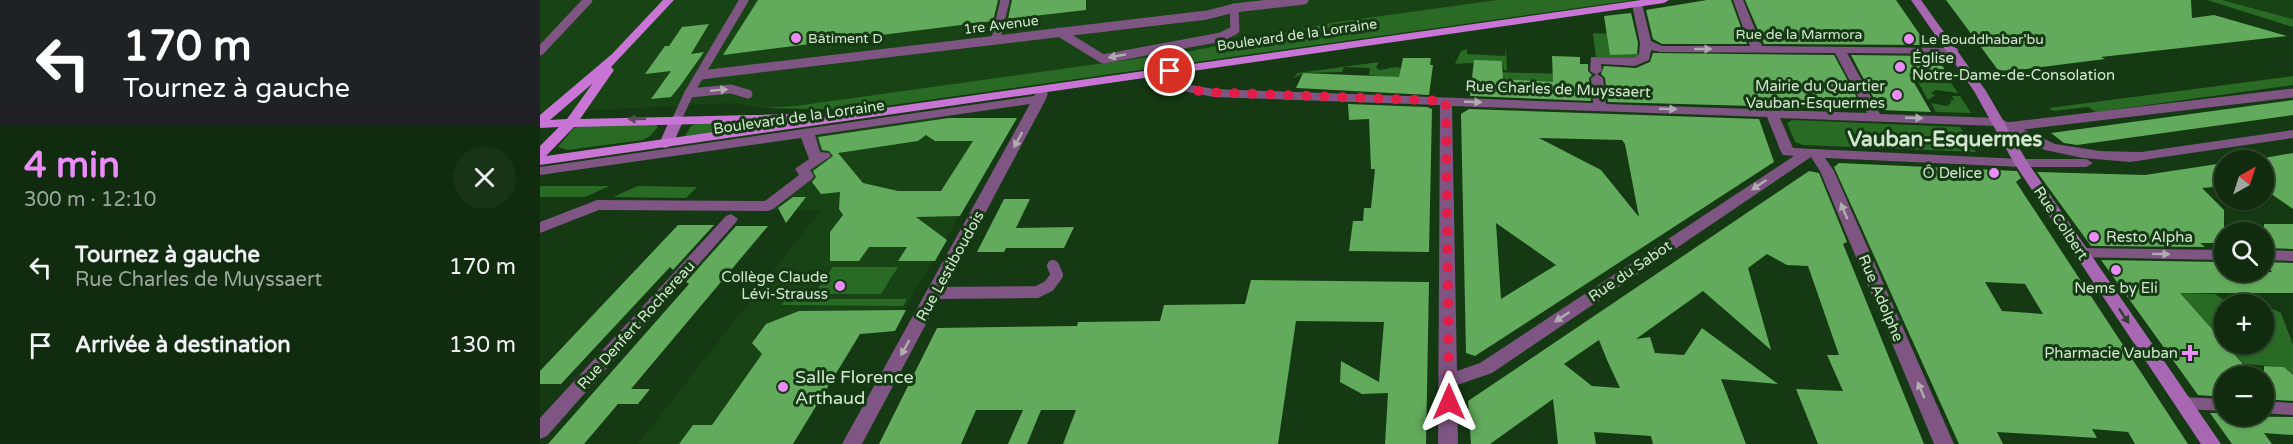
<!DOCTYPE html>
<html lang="fr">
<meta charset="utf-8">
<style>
body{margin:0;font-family:"Varela Round",sans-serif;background:#193317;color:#f1f3f6;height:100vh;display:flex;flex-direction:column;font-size:22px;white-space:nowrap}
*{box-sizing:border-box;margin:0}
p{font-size:20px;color:#9ca79e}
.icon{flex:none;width:33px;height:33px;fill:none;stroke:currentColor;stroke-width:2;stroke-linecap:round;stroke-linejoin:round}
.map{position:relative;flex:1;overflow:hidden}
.details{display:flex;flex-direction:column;background:#102b0e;width:540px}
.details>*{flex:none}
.hud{background:#202124;color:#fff;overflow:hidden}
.needle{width:39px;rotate:39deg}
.fabs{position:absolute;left:1674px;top:150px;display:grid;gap:12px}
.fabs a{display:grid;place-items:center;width:60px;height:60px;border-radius:50%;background:#102b0e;box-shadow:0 2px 4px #0004,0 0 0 2px #30472e;font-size:30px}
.pin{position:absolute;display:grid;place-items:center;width:51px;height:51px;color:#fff;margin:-26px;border:3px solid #fff;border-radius:50%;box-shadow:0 2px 6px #0007}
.me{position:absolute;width:66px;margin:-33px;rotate:0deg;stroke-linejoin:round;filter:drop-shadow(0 0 4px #0008)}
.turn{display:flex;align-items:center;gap:21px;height:126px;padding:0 24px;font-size:27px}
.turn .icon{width:78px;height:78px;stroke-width:2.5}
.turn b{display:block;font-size:42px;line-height:51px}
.round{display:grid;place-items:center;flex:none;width:63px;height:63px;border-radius:32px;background:#193317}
.headline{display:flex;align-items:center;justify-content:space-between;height:102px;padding:0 24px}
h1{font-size:36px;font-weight:800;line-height:45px;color:#ec8cfa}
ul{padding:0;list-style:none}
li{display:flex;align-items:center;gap:18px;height:78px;padding:0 24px}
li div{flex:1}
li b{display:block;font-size:22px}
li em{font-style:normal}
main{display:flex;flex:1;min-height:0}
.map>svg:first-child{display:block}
</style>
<main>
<section class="details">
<div class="hud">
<div class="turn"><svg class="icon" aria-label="left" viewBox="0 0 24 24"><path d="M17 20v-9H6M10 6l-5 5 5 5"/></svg><div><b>170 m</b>Tournez à gauche</div></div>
</div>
<div class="headline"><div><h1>4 min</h1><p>300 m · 12:10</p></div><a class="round"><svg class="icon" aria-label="close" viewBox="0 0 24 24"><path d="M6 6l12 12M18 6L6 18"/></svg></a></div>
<ul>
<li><svg class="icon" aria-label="left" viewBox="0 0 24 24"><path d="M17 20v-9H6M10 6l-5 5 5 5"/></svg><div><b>Tournez à gauche</b><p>Rue Charles de Muyssaert</p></div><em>170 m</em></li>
<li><svg class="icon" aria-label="arrive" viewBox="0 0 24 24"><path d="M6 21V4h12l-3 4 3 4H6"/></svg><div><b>Arrivée à destination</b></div><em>130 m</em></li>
</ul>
</section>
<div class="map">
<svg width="1753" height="444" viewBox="0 0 1753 444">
<rect width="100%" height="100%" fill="#153912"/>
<g fill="#184315">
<path d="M0 0H957L797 22 651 51 255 106 222 108 190 103 0 113Z"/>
<path d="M1682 0H1753V19Z"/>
<path d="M394 118 476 119 364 310 366 311 355 331 319 335 253 444H98L281 210 224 209 267 176 263 170 282 157 270 137Z"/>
</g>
<g fill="#296a25">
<path d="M957 0H1094L317 110 222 108 255 106 651 51 797 22Z"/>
<path d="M1667 0H1682L1753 19V27Z"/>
<path d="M1055 33 1070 34 1074 53 1101 54 1097 59 1056 57 1053 34Z"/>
<path d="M966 48 967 70 978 71 964 70 962 61 915 64 921 51 927 49V54L965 56Z"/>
<path d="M839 62 836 67 839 70 857 67 867 71 866 79 829 75 830 68 804 67 802 72 763 73 752 79 758 73Z"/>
<path d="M955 72 1022 74 1023 85 968 79 967 83Z"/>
<path d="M1753 76V85L1556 112 1548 107 1513 111 1509 108Z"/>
<path d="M1378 82 1411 83 1418 93 1396 90 1391 93 1395 95 1388 100Z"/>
<path d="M1412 96H1420L1431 113 1396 112 1391 103 1407 106 1412 102 1409 101 1414 100Z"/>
<path d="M1252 120 1420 127 1436 152 1263 145 1255 142 1247 123Z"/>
<path d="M159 123H222L225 125 145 136 151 126Z"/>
<path d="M41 124H114L118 127 109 137 103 140 27 150 18 147 34 128Z"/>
<path d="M0 186H70L45 197H0Z"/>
<path d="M98 186 157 187 146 198 73 197Z"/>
<path d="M293 267H358L341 294H274Z"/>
<path d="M1640 293 1675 294 1690 304H1684V343Z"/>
<path d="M246 299H367L363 306 241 305Z"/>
<path d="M1714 300 1741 313 1753 345V375L1744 367 1704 364 1685 344H1724V312H1726L1724 304H1719Z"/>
</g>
<g fill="#62aa5c" fill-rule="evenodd">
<path d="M218 0H458L453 21 183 55Z"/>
<path d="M472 0H546V10L468 19Z"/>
<path d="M1167 0H1191L1207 44H1122L1113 39 1106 10Z"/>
<path d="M1205 0H1356L1387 45 1224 44Z"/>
<path d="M1406 0H1651L1652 18 1674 15 1747 36 1561 57 1565 59 1471 71 1458 70Z"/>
<path d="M1091 13 1098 43 1097 54 1070 55 1064 16Z"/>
<path d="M169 24 151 54 164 52 140 86 131 97 111 99 131 71 105 74 125 46H129L142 27Z"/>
<path d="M1113 53 1294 55 1323 109 1068 102 1065 78 1061 74 1064 66 1096 68 1110 62Z"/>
<path d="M1311 55 1395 56 1406 71 1396 70 1399 76 1369 74 1391 112 1340 110Z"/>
<path d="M1012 56 1040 57V64H1048V71L1052 75 1049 78 1051 101 930 96 934 60 962 61 963 79 1013 82Z"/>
<path d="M863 58H891L890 65H893L889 95 756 88 763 73 859 77Z"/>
<path d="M1753 100V115L1537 145 1524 143 1511 133Z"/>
<path d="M808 104 887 107 892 109 889 252 809 251 813 221H823L824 208H831L835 169H831L829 119 809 120Z"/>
<path d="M929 109 1219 119 1234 162 935 356 926 353 921 114ZM999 138 1082 140 1085 144 1099 217 1061 170ZM956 223 1016 265 961 299Z"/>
<path d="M409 118H477L420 216 376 217 407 240 395 261H358L367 247H329L319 261H290V232L303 215 299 209 300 192 281 194 272 182 276 177 273 171 293 156 289 151 282 150 278 137ZM386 135 395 141H433L401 191H358L323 183 298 153 378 141Z"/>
<path d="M1753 153V209L1724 189V158Z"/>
<path d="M1299 163 1477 171 1481 178 1476 182 1648 444H1595L1588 432 1552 429 1557 438 1457 432 1463 444H1419L1294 167ZM1445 282 1485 284 1503 314 1462 311Z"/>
<path d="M1684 163V186L1662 188 1684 210V243H1660L1665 247 1551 246 1497 172 1605 175Z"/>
<path d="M1269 171 1279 173 1307 242 1303 244 1384 444H1278L1256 389 1303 391 1287 355H1299L1268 266 1247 265 1227 254 1208 268 1231 350 1163 291 1096 339 1110 337 1115 353 1144 355 1162 328 1238 384 1181 379 1206 444H1113L1111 436 1054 432 1056 444H1018L1013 399 950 444H931L928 401ZM1059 340 1067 360 1080 388 1052 386 1024 364Z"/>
<path d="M253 197H266L246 223 238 208Z"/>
<path d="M464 199H490L476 228 534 227 524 248H466L464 252H437Z"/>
<path d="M1724 224H1753V249L1724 248Z"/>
<path d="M138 225H174L133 270 130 267 21 384H0V371Z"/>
<path d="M196 226H228L91 389H110L98 404H78L44 444H8L149 284 146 282Z"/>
<path d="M1561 260 1679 262 1684 272H1732L1724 262 1753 263V293H1640L1711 373 1684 371V397L1658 395Z"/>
<path d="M711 280 889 282 886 444H845L848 393 822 394 800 382 801 361 839 382 844 322 756 321 738 444H523L536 410H501L487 444H468L483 410H436L421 444H339L397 328 537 326 538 322 620 321 624 305 705 304Z"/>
<path d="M366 310 355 331 320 334 253 444H139L153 425H172L222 354 212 343 226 324 259 311Z"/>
<path d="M1724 366 1744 367 1753 375V401L1724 399Z"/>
<path d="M1670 413H1684V416L1753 417V435L1724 433 1732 444H1692Z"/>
</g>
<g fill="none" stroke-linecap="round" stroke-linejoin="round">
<g stroke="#7e5583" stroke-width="9">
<path d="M519 32 563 59 681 37 695 30 694 8"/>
<path d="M456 39 465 0"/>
<path d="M0 51 48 0"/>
<path d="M161 75 667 15 694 8 764 0"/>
<path d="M149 93 191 89 208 94"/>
<path d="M137 119 149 93 204 0"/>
<path d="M1466 127 1753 93"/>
</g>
<g stroke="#7e5583" stroke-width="12">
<path d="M395 293 497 292 509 286 517 275 513 266"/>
<path d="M1643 403 1684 405"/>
<path d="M1724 407 1753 409"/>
</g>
<g fill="#7e5583" fill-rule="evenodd">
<path d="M1193 0H1203L1222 46 1417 48 1419 50 1413 54 1307 53 1340 114 1459 118 1515 144 1560 151 1601 152 1753 130V138L1590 162 1543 158 1505 150 1456 126 1240 118 1253 148 1481 159H1546L1553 163 1546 167H1481L1285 158 1294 171 1414 444H1394L1280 171 1271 157 952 373 917 385 918 444H898L900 105 674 97 643 91 624 71 630 67 634 68 651 85 674 89 1053 103 1051 78 1056 75 1050 71 1051 57 1093 58 1099 55 1100 43 1092 4 1093 2 1102 4 1111 41 1122 46H1210ZM1111 50 1120 52 1295 53 1327 113 1066 104 1063 78 1057 74 1062 71 1061 64 1095 66 1109 60ZM912 106 1227 117 1241 152 1243 155 1254 156 940 363 917 371Z"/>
<path d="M502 89 508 93 506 99 322 444H302L490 104 275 135 280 152 289 153 291 156 270 170 274 176 272 179 233 209 228 211 59 210 0 233V222L57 200 225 201 259 175 255 169 269 159 261 138 0 175V167L494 96 498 90Z"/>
<path d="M191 214 198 219 196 222 7 436 0 439V418L186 216Z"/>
<path d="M1541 248 1684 250V260L1535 257 1533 253 1535 249Z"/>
<path d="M1724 250 1753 251V261L1724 260Z"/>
</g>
<g fill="#a867b2" fill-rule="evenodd">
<path d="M1371 0H1381L1446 91 1488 163 1681 444H1661L1474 163 1434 91Z"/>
<path d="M137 115 144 119 133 144 126 148 121 147 119 144 130 119Z"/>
</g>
<path fill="#c975d6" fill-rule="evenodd" d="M123 0H134L71 67 74 70 40 119 255 114 260 115V120L1101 0H1129L1124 3 0 165V146L19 127 0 128V115L72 54ZM53 83 27 119 10 120ZM244 122 6 156 34 127Z"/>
</g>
<defs><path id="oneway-solid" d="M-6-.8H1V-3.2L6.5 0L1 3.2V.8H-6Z" transform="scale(1.5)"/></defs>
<g fill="#b0adb1">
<use href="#oneway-solid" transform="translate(1163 49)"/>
<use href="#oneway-solid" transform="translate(577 56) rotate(170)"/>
<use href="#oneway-solid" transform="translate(179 90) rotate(-5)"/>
<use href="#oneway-solid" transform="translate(933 102) rotate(2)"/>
<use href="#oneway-solid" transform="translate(1128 109) rotate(2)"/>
<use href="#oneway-solid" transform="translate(1374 118) rotate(2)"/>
<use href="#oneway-solid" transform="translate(478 140) rotate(118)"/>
<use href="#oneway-solid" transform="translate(1219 185) rotate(146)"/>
<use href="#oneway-solid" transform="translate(1304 211) rotate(-113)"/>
<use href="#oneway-solid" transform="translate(1621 254) rotate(1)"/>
<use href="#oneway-solid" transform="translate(1022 317) rotate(146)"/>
<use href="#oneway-solid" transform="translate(365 348) rotate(119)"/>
<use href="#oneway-solid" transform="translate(1381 390) rotate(-113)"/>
</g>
<use fill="#544e57" href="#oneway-solid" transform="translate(97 119) rotate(179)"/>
<use fill="#324232" href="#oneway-solid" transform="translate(1584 316) rotate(56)"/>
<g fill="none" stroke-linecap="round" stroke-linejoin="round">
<path stroke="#e11d48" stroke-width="10" stroke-dasharray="0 18" d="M630 71 647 88 662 92 906 101 909 402"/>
</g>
<g fill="#ec8cfa" stroke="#153912" stroke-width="2">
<circle cx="256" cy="38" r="6"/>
<circle cx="1369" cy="39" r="6"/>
<circle cx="1360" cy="67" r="6"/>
<circle cx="1357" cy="95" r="6"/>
<circle cx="1454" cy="173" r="6"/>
<circle cx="1554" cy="237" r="6"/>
<circle cx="1576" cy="270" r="6"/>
<circle cx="300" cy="286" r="6"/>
<path d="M1647 344h6v6h6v6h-6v6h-6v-6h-6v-6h6z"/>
<circle cx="243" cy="387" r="6"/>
</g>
<g text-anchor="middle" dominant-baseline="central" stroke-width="6" stroke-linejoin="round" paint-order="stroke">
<g font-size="14" fill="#d2e7d0" stroke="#153912">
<text transform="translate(461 25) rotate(-7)">1re Avenue</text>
<text x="1259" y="34">Rue de la Marmora</text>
<text transform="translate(757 35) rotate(-8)">Boulevard de la Lorraine</text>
</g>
<g font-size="14" fill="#d2e7d0" stroke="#153912" text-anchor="start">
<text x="268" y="38">Bâtiment D</text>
<text x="1381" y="39">Le Bouddhabar'bu</text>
</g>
<g font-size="15" fill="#d2e7d0" stroke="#153912" text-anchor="end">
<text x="1372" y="58" text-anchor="start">Église<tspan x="1372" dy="17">Notre-Dame-de-Consolation</tspan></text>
<text x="1345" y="86">Mairie du Quartier<tspan x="1345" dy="17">Vauban-Esquermes</tspan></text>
<text x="1442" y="173">Ô Delice</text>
<text x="1566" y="237" text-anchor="start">Resto Alpha</text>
<text x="288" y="277">Collège Claude<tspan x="288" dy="17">Lévi-Strauss</tspan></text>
<text x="1576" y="288" text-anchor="middle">Nems by Eli</text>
<text x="1638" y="353">Pharmacie Vauban</text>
</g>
<g font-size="15" fill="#d2e7d0" stroke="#153912">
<text transform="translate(1018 89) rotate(2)">Rue Charles de Muyssaert</text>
<text transform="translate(259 117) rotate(-8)">Boulevard de la Lorraine</text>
<text transform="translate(1521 223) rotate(56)">Rue Colbert</text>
<text transform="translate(410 266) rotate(-61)">Rue Lestiboudois</text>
<text transform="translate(1090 271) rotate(-34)">Rue du Sabot</text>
<text transform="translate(1341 298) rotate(67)">Rue Adolphe</text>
<text transform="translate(96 325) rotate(-48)">Rue Denfert Rochereau</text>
</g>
<g font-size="18" fill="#d2e7d0" stroke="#153912" text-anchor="start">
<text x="255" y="377">Salle Florence<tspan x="255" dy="21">Arthaud</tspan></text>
</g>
<g font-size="21" font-weight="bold" fill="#d2e7d0" stroke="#153912">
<text x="1405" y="139">Vauban-Esquermes</text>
</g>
</g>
</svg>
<div class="fabs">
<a><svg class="needle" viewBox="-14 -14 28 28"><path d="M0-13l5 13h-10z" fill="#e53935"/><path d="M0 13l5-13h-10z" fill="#9ca79e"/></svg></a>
<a><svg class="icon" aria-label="search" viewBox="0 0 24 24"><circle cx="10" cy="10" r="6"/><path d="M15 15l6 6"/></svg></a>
<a>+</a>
<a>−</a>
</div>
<div class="pin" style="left:630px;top:71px;background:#d93025"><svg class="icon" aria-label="arrive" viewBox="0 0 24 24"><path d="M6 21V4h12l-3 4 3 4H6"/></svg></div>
<svg class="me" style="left:909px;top:402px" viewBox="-20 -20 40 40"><path d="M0-17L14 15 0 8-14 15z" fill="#e11d48" stroke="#fff" stroke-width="4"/></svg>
</div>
</main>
